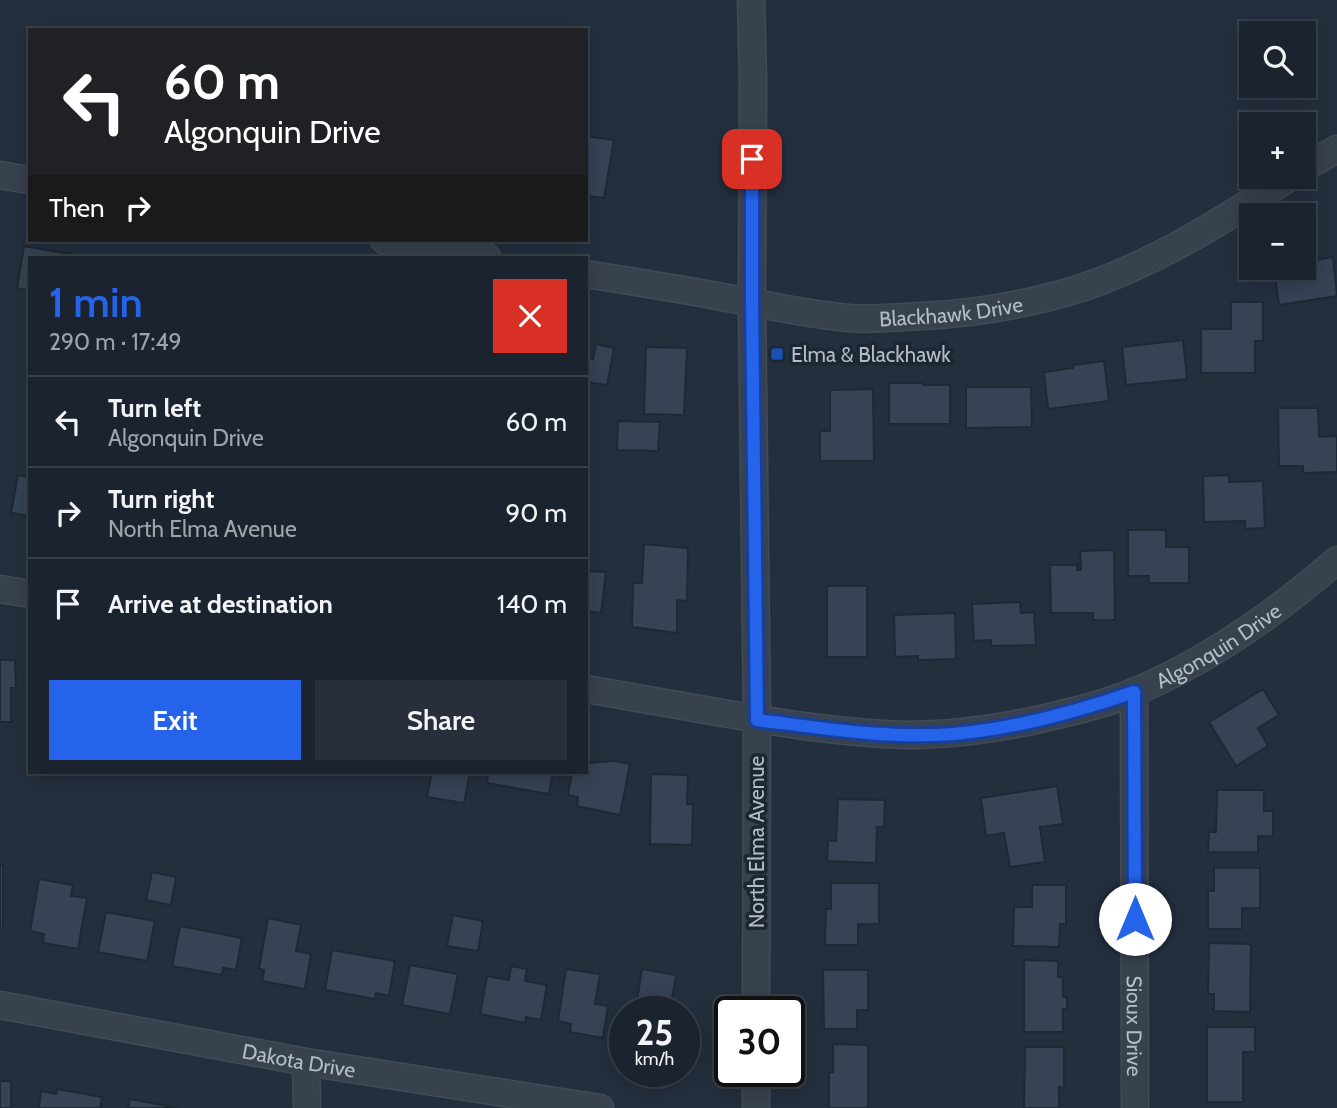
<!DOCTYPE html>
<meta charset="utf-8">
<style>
body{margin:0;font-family:Cabin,sans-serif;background:#282f3a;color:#f1f3f6;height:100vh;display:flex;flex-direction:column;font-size:26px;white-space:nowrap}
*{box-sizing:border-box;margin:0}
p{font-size:23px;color:#a0a4aa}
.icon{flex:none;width:38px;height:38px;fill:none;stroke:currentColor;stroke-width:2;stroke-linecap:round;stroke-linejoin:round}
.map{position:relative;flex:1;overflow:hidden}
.side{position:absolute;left:28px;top:256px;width:560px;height:518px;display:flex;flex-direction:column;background:#1b232e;border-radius:0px;box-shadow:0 4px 18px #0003,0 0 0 2px #39404a}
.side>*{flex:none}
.top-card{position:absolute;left:28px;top:28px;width:560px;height:214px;border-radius:0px;box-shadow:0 4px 18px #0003,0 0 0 2px #39404a;background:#202124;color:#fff;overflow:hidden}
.tools{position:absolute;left:1239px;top:21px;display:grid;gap:14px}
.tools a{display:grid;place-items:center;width:77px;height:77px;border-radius:0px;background:#1b232e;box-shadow:0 4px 18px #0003,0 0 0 2px #39404a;font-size:35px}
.speed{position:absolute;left:609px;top:996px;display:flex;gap:14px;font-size:35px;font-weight:700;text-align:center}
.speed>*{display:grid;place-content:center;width:91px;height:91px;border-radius:50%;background:#1b232e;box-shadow:0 4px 18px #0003,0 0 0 2px #39404a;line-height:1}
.speed small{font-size:18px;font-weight:400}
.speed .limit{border:4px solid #111;border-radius:10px;background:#fff;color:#111}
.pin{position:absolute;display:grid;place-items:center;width:60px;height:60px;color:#fff;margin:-30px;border-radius:14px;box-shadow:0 4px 10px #0006}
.me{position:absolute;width:77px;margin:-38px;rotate:0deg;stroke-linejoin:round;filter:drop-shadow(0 0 5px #0008)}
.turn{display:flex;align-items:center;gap:24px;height:147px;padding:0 21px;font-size:32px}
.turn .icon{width:91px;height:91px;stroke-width:2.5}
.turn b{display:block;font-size:49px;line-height:60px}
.then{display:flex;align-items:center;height:66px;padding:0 21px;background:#0003;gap:14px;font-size:26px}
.round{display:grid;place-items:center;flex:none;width:74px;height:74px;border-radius:0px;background:#282f3a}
.overview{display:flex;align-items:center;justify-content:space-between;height:119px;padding:0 21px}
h1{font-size:42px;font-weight:600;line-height:52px;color:#2563eb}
.cta{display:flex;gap:14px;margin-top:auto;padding:14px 21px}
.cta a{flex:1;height:80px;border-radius:0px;background:#2563eb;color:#fff;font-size:28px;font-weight:600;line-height:80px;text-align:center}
.cta a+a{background:#282f3a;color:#f1f3f6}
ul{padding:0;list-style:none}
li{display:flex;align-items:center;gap:21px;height:91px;padding:0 21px;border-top:2px solid #39404a}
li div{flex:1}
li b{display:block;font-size:26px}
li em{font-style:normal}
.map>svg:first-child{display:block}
</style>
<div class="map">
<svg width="1337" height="1108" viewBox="0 0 1337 1108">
<rect width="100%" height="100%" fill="#242f3e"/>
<g fill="#364354" stroke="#1f2835" stroke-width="2">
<path d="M586 136 614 140 604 198 586 196Z"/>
<path d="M24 246 86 257H30V291L17 288Z"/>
<path d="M1333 257 1337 296 1279 305 1274 268H1304V262Z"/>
<path d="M1231 302H1263V341H1255V373H1201V329H1231Z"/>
<path d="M1183 340 1187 379 1126 385 1122 347Z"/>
<path d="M596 344 614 348 607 385 586 382V357L593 359Z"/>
<path d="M646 347 687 348 684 415 644 414Z"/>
<path d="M1104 361 1109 401 1048 409 1044 372 1073 368V365Z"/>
<path d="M889 383H923V385H950V424H889Z"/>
<path d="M966 387H1031L1032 427 966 428Z"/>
<path d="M873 389 874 461H820V431H830V390Z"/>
<path d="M1278 408H1318L1319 437 1337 436V472L1303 473V466H1279Z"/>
<path d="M618 421 660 422 658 451 617 450Z"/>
<path d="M18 475 30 477V516L11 513Z"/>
<path d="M1229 475V482L1263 481 1265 528 1245 529V521L1204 522 1203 476Z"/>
<path d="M1128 530H1166V547H1189V583H1149V576H1128Z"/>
<path d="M644 544 688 548 687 601 677 600V633L632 627 633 583H642Z"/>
<path d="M1114 550 1115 620H1093V613H1051L1050 565H1077V570H1081L1080 551Z"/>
<path d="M586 571 606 572 601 613 586 611Z"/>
<rect x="827" y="586" width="40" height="71"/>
<path d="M1020 602 1021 613 1034 612 1036 645 991 646V640L974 641 972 604Z"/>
<path d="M955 613 956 659 918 660V656L895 657 894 615Z"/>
<path d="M0 660H15L16 688H11V722H0Z"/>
<path d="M1263 689 1279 715 1258 728 1268 746 1236 766 1209 722Z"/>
<path d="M614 761 630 764 620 815 577 806 578 797 568 795 572 772H586V763Z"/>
<path d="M432 772H470L464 803 427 797Z"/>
<path d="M488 772H553L549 794 487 783Z"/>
<path d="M651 774 688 775 687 804H693L692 845 650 844Z"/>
<path d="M1057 786 1063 824 1040 827 1045 862 1010 867 1004 833 986 836 981 798Z"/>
<path d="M1217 790H1264V811H1273V836H1258V852H1208L1209 832H1216Z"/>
<path d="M838 799 885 800 884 827H877L876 863 827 861 828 841H836Z"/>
<rect x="0" y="865" width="3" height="63"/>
<path d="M1214 868H1260V908H1242V929H1208V891H1214Z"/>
<path d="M152 872 176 877 171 905 146 900Z"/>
<path d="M39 879 73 885 71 896 87 898 78 949 43 943 44 934 30 931Z"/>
<path d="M831 883H879V924H858V945H825L826 909H831Z"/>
<path d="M1032 885H1066V924H1060L1059 947 1013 946 1014 907H1032Z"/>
<path d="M106 912 155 921 147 961 98 952Z"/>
<path d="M453 915 483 921 478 951 447 946Z"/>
<path d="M268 918 301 925 296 951 311 954 305 989 262 981 264 970 259 969Z"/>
<path d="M180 926 242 938 236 970 223 968 222 975 172 966Z"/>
<path d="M1209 943 1251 944 1250 1012 1214 1011V994H1208Z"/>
<path d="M332 950 395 961 389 996 376 993 375 999 325 990Z"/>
<path d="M1024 960 1058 961V977H1063V997H1067V1009H1063V1032H1024Z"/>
<path d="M410 965 458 974 450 1014 402 1005Z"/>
<path d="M511 966 527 969 525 981 547 985 541 1020 526 1017 525 1023 480 1014 487 976 509 980Z"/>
<path d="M566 969 600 974 595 1004 608 1006 603 1038 570 1032 571 1024 558 1021Z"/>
<path d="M642 969 676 975 672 999 678 1000 676 1012H635Z"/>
<path d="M823 970H868V1010H857V1029H824Z"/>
<path d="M1207 1027H1255V1052H1243V1102H1207Z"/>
<path d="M833 1044 868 1045V1108H829V1072H833Z"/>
<path d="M1025 1047H1064V1088L1059 1087V1108H1024Z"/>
<rect x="0" y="1081" width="11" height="27"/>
<path d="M57 1089 102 1097 100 1108H39L41 1091 56 1094Z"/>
<path d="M130 1099 178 1108H128Z"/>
</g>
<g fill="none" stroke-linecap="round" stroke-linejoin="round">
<g stroke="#414a57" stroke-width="29">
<g id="minor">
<path d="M751 0 753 80 752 303 757 720 756 1012"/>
<path d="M1304 168 1337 149"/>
<path d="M0 175 30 180"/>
<path d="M384 240 487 257"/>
<path id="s1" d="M586 274C630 281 674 288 717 296 761 304 804 314 848 318 873 320 898 317 923 316 977 313 1032 304 1084 287 1158 262 1225 219 1290 177"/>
<path d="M0 589 30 594"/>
<path id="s2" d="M586 689C630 697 673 704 717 712 779 723 842 733 906 735 947 735 986 730 1027 722 1063 714 1100 706 1134 692 1209 661 1276 613 1337 560"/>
<path id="s3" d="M1134 692 1135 1108"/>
<path id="s4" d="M0 1005 306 1062 600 1108"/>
<path d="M306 1062 307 1108"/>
<path d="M756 1108V1071"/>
</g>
</g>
<use href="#minor" stroke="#38414e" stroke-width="26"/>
</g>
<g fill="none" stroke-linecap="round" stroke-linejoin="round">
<g stroke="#184099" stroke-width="18">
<path id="route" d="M752 159V303L757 720C822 728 887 739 953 734 1014 729 1076 712 1134 692L1135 919"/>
</g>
<use href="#route" stroke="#2563eb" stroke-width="12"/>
</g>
<rect fill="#1a4fb4" stroke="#1d2633" stroke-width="2.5" x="770" y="347" width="14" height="14" rx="3.5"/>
<g text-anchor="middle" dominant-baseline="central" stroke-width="7" stroke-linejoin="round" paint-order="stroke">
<g font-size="21" fill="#b4bcc9" stroke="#1d2633">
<text stroke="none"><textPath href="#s1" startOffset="369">Blackhawk Drive</textPath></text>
<text stroke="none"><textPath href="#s2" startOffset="653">Algonquin Drive</textPath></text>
<text transform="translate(756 842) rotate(-90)">North Elma Avenue</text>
<text stroke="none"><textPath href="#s3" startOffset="334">Sioux Drive</textPath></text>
<text stroke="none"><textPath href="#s4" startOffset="304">Dakota Drive</textPath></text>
</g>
<g font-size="21" fill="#b4bcc9" stroke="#1d2633" text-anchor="start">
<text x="791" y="354">Elma &amp; Blackhawk</text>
</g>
</g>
</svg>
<div class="tools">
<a><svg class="icon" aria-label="search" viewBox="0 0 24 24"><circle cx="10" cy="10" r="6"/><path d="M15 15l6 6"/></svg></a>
<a>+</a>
<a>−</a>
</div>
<div class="speed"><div>25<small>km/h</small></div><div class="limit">30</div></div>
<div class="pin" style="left:752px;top:159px;background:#d93025"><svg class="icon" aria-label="arrive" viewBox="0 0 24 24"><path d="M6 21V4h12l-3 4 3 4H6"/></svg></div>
<svg class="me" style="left:1135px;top:919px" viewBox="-20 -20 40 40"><circle r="19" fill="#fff"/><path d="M0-13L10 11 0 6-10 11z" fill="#2563eb"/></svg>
<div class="top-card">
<div class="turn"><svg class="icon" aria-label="left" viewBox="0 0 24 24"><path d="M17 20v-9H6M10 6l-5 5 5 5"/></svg><div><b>60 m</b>Algonquin Drive</div></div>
<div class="then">Then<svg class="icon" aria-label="right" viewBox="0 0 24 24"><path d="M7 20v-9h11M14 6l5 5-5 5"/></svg></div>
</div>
<section class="side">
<div class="overview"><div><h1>1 min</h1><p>290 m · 17:49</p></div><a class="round" style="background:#d93025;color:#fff"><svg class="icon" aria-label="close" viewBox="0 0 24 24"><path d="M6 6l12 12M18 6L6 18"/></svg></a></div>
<ul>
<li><svg class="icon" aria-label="left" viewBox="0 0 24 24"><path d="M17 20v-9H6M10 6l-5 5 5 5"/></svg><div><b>Turn left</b><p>Algonquin Drive</p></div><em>60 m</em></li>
<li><svg class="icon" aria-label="right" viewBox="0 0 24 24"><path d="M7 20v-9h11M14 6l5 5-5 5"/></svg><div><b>Turn right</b><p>North Elma Avenue</p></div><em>90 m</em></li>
<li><svg class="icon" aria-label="arrive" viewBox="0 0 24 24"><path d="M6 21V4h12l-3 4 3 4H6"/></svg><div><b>Arrive at destination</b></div><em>140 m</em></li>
</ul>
<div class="cta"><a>Exit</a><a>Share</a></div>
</section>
</div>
